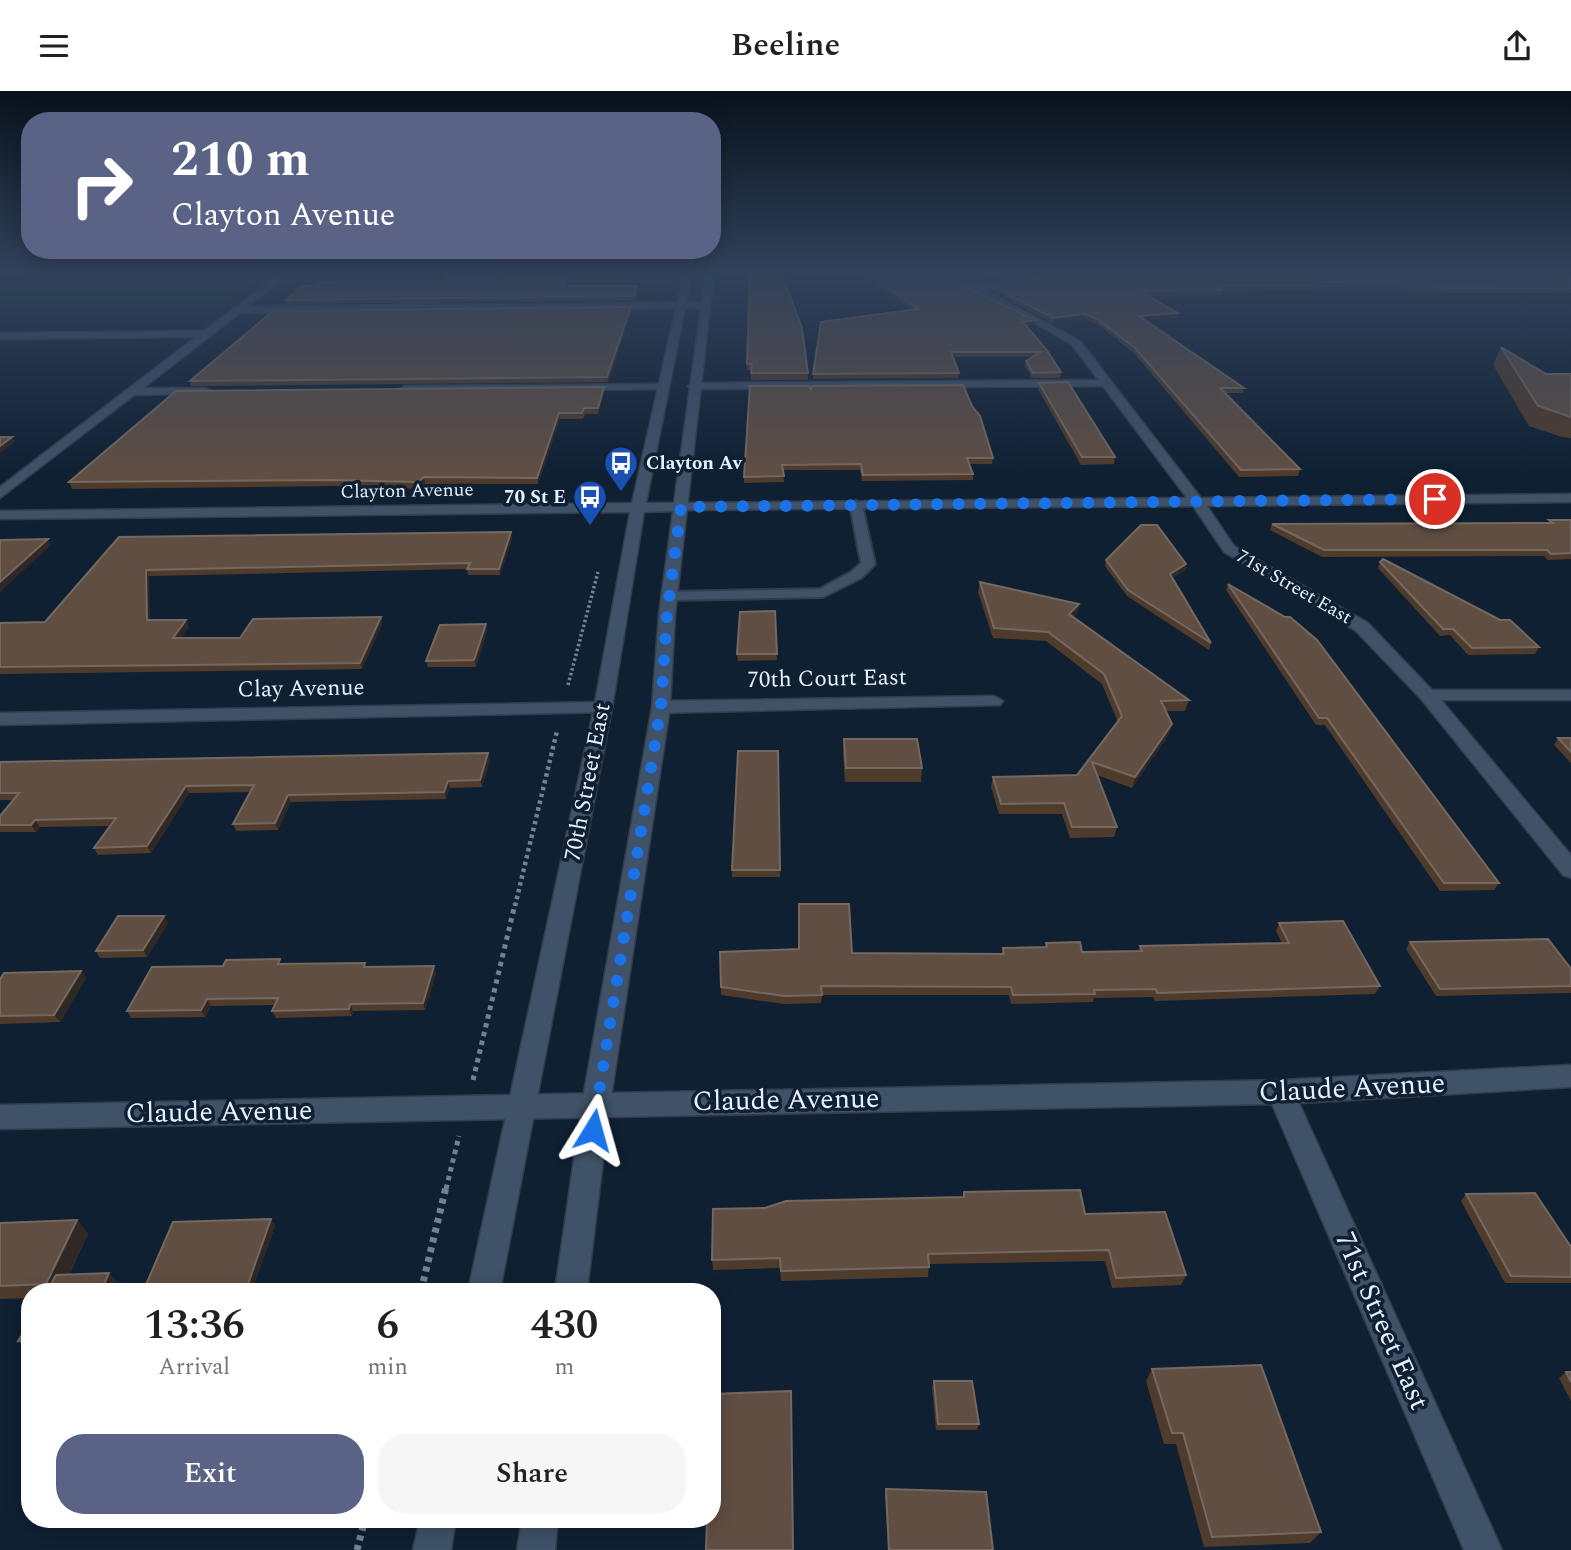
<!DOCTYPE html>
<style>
body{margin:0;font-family:Spectral,serif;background:#f6f6f6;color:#202124;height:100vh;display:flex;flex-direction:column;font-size:26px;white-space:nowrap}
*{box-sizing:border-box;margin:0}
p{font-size:23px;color:#757577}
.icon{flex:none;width:38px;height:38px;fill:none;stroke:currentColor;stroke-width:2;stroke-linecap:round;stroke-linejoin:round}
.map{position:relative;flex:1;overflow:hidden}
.drawer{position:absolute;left:21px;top:1192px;width:700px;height:245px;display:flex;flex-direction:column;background:#fff;border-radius:28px;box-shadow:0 4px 18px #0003}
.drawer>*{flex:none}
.guide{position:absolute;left:21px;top:21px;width:700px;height:147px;border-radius:28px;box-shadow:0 4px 18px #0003;background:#5a6286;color:#fff;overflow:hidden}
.pin{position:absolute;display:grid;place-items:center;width:60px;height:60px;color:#fff;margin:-30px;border:4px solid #fff;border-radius:50%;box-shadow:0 2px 7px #0007}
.me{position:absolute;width:77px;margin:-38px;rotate:8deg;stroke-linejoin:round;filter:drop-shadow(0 0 5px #0008)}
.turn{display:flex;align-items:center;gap:24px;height:147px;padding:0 35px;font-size:32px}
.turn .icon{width:91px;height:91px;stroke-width:2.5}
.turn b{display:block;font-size:49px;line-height:60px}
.eta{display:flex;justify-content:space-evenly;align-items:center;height:119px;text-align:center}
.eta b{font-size:42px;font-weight:600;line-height:49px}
.action{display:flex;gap:14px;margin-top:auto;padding:14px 35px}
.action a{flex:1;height:80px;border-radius:28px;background:#5a6286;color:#fff;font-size:28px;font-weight:600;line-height:80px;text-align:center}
.action a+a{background:#f6f6f6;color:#202124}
header{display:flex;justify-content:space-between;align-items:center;height:91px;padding:0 35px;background:#fff;font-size:32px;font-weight:600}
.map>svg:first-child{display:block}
</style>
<header><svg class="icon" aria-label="menu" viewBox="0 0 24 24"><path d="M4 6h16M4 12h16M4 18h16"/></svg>Beeline<svg class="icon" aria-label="share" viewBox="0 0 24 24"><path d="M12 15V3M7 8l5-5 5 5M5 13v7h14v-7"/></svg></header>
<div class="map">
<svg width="1571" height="1459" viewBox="0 0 1571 1459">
<rect width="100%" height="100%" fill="#0f2033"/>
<path fill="#0a351d" d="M0 181H407L263 182 226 209 0 211Z"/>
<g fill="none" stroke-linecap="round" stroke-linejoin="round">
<g stroke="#333c4c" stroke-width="4">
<path id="lane" d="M856 410 862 414 875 473 861 487 823 506 670 509 663 505 670 501 820 498 851 481 861 472 850 414Z"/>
</g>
<g stroke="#333c4c" stroke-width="3">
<g id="street">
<path d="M938 181H949L975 194 1052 181H1129L1125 184 1052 187 983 198 1080 250 1201 407 1571 403V411L1207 415 1234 455 1368 532 1432 599H1571V609H1441L1571 764V787L1563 784 1421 608 1356 540 1224 461 1193 415 676 419 674 416 681 412 1187 407 1103 295 694 298 688 295 694 292 1099 289 1072 254 1022 224 968 199Z"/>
<path d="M275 187 279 190 278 192 247 216 704 211 709 214 704 217 240 222 143 297H205L211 300 209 302 134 304 0 407V396L196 246 0 248V242L204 240Z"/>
<path d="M664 293 668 294V298L405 301 399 298 405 295Z"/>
<path d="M994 605 1003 610 1000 614 661 622 652 616 661 610Z"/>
<path d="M603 611 612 617 610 621 0 634V622Z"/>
<path d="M1571 974V996L1299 1012 1502 1459H1464L1272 1013 0 1038V1014L1281 989Z"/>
</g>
</g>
<g stroke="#333c4c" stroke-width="3">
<g id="secondary">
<path d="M684 181H692L646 412H674L706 181H714L675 523 670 616 610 1013 587 1200H555L582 1013 652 616 659 523 673 420 644 421 612 617 500 1200H468L594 617 630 421 0 428V420L632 412Z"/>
<path d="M420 1428H456L451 1459H413Z"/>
<path d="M522 1428H558L555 1459H517Z"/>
</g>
</g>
<path stroke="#738192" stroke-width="3.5" stroke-dasharray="2.5 2.5" stroke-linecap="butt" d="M568 594 598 481"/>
<path stroke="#738192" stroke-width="4.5" stroke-dasharray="3.5 3.5" stroke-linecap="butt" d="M515 815 557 640"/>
<g stroke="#738192" stroke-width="5" stroke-dasharray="4.5 4.5" stroke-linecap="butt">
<path d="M473 989 515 813"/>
<path d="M446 1098 459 1045"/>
</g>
<g stroke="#738192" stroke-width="7" stroke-dasharray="5 5" stroke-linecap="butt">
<path d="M421 1200 446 1096"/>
<path d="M357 1459 365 1428"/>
</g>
<use href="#lane" fill="#3f5268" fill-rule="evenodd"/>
<use href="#street" fill="#3f5268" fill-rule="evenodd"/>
<use href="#secondary" fill="#3f5268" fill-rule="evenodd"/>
</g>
<g fill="#4f3b2c">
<path d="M750 181 808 282V289H751V279H747V273Z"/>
<path d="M859 181H941L967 197 1035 229 1034 234 1026 235 1061 281 1060 287H1032L1025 275 1026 270 1032 266H953L959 282 958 287 813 288V283L912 219Z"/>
<path d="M955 181H1037L975 191Z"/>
<path d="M1126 182 1571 183V202H1456L1407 200 1398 195 1319 196 1318 199 1223 200 1221 204 1147 205 1178 222 1177 227 1145 229 1244 297 1243 302H1226L1300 378 1298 385 1239 386 1134 262 1097 233 1084 228 1052 232 991 199 992 195Z"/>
<path d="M495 186 494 188H566V192L565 195 638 199 635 209 287 213 286 209Z"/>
<path d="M632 220 608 291 191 295 190 290Z"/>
<path d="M1501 256 1546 283H1571V347L1562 346 1529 335 1493 274Z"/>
<path d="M1039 292 1115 366 1114 373 1081 374 1038 298Z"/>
<path d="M604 296V302L598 323H585L583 328H560L538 393H425L420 398 335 395 72 398 69 391Z"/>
<path d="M811 299 993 367 992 373H969L973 383V389L862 390 860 379H783L784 391 744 392V386Z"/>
<path d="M1549 429H1571V468L1548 469 1544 465 1322 466 1270 439 1272 433 1548 432Z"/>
<path d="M119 446 512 447 500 484H468L467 478 149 485V529L189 536 180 547H240L381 526 382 533 362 578 0 583V532L45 531Z"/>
<path d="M1106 469 1186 473 1185 479 1172 487 1211 552 1209 559 1127 505 1105 475Z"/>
<path d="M1380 471 1539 556 1535 563 1468 564 1450 544 1440 545 1378 477Z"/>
<path d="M980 491 1079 513 1077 523 1073 526 1189 609 1185 620H1166L1169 643 1132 697 1097 684 1117 736 1114 746 1070 747 1062 723H999L991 696 993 686 1077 684 1118 631 1102 593 1046 550 993 547 978 501Z"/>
<path d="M1228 493 1499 792 1494 799 1440 800 1325 634H1316L1226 499Z"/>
<path d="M775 520 777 569 738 570 737 563Z"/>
<path d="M487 540 476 576H428L426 570Z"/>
<path d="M1558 647H1571V672L1554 654Z"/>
<path d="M844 648 922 677 921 691H845L843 662Z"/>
<path d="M778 660 780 786H732V779Z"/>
<path d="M490 669 482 696 450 697 446 708 291 711 278 739 236 740 233 733 250 701 189 702 151 762 98 764 94 757 110 735 40 736 36 741H0V725L13 709H0V671Z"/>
<path d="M164 825 168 832 147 866 100 867 96 860Z"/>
<path d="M1279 832 1380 895 1375 903 1155 910 1153 906 1094 907 1093 911 1011 913 1009 904H822L821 912 784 913 721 904 720 861 1001 863 1003 857 1045 856 1046 852 1082 861 1138 860 1140 855 1282 852 1276 840Z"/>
<path d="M1410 851 1571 878V902L1436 905 1406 858Z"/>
<path d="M283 873 367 876 436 882 425 919 353 920 352 925 276 927 272 920 275 914 211 915 205 926 131 927 127 920 223 875Z"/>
<path d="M81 880 86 887 60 931 0 933V888Z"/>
<path d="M964 1101 1085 1123 1186 1184 1181 1194 1112 1197 1105 1170 929 1173 928 1186 781 1190 780 1177 713 1179 712 1169 765 1117 963 1106Z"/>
<path d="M1466 1103 1571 1156V1192H1505L1461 1110Z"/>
<path d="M271 1128 275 1135 252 1199 149 1200 145 1196Z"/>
<path d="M77 1129 88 1143 69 1184 109 1182 121 1195 118 1200H30V1207L0 1208V1132Z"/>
<path d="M30 1230V1260L18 1250Z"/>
<path d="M1152 1278 1321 1441 1310 1452 1204 1456 1176 1353H1164L1146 1290Z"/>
<path d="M1566 1281H1571V1310L1559 1287Z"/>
<path d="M934 1290 979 1333 977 1339H936L932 1296Z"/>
<path d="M886 1398 993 1459H888L885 1403Z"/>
</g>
<g fill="#2f2825">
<path d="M1011 181H1037L975 191 976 187Z"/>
<path d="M631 216 632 220 608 291 607 286Z"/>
<path d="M1178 222 1177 227 1138 230 1139 225Z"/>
<path d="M1085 223 1084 228 1052 232 1053 227Z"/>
<path d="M1035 229 1034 234 1022 236 1023 231Z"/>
<path d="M604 296V302L598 323V317Z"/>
<path d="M559 322 560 328 538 393 537 387Z"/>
<path d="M12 346 15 351 0 362V355Z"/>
<path d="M424 386 425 393 420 398 418 391Z"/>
<path d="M511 441 512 447 500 484 499 478Z"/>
<path d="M48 448 51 454 0 501V491Z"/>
<path d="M1186 473 1185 479 1168 489 1170 483Z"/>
<path d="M146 479 149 485 150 535 147 529Z"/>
<path d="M1079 513 1077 523 1067 533 1069 523Z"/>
<path d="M381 526 382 533 362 578 360 572Z"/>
<path d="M186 529 189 536 176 554 173 547Z"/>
<path d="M486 533 487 540 476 576 474 569Z"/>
<path d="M1172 633 1169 643 1132 697 1135 686Z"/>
<path d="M488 662 490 669 482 696 480 689Z"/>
<path d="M448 690 450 697 446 708 444 701Z"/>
<path d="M186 695 189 702 151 762 147 755Z"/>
<path d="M288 704 291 711 278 739 275 732Z"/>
<path d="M35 729 40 736 36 741 31 734Z"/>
<path d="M164 825 168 832 147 866 143 859Z"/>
<path d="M434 875 436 882 425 919 423 912Z"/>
<path d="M81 880 86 887 60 931 54 924Z"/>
<path d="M207 908 211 915 205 926 201 919Z"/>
<path d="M350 913 353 920 352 925 349 918Z"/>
<path d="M271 1128 275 1135 252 1199 248 1193Z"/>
<path d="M77 1129 88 1143 61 1200H53L46 1193Z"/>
<path d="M109 1182 121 1195 118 1200H101Z"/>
</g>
<g fill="#604e43" stroke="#756860" stroke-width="2">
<path d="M750 181H781L802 237 808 282H751L752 273H747Z"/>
<path d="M866 181H941L967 197 1035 229 1023 231 1046 258 1061 281 1033 282 1026 270 1041 261H951L959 282 813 283 821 231 918 218Z"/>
<path d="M964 181H1011L976 187Z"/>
<path d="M1127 181H1566L1571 183V198L1458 197 1408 196 1399 190 1314 191 1319 195H1217L1223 199 1139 200 1178 222 1139 225 1244 297H1220L1300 378 1241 379 1135 257 1097 228 1085 223 1053 227 992 195 1053 185 1126 182Z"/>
<path d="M450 182H495L491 188H566L562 195H637L634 205 286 209 303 195H314L318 191 442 190Z"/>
<path d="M631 216 607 286 190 290 273 220Z"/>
<path d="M1501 256 1546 283H1571V326L1538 315Z"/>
<path d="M1068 291 1115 366H1082L1039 292Z"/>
<path d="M963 294 972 315 980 325 993 367H967L973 383 863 384 861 373 782 374 784 385 744 386 750 295H809L811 299 812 295Z"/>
<path d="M604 296 598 317H584L582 322H559L537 387 424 386 418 391 333 389 69 391 176 300Z"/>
<path d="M0 346H12L0 355Z"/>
<path d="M1549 429H1571V462L1551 463 1547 459H1324L1272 433 1553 432Z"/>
<path d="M1141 434H1157L1186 473 1170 483 1211 552 1128 499 1106 469Z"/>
<path d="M511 441 499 478H467L470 472 146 479 147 529H186L173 547H240L253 528 381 526 360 572 0 576V532L45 531 119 446Z"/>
<path d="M48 448 0 491V449H1Z"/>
<path d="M1383 468 1500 529H1510L1539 556 1472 557 1453 538H1443L1380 471Z"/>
<path d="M980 491 1079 513 1069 523 1189 609 1161 610 1172 633 1135 686 1092 671 1117 736H1072L1064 712 1001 713 993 686 1077 684 1122 625 1104 583 1048 541 994 537Z"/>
<path d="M1228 493 1285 526H1290L1317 549 1499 792H1444L1327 627H1319Z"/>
<path d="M775 520 777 563H737L740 521Z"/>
<path d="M486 533 474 569 426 570 440 534Z"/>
<path d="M1558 647H1571V661Z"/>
<path d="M844 648H917L922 677H846Z"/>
<path d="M738 660H778L780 779H732Z"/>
<path d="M488 662 480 689 448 690 444 701 288 704 275 732 233 733 254 694 186 695 147 755 94 757 116 727 35 729 31 734H0V725L19 702H0V671Z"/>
<path d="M799 813H849L852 862 1004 863 1003 857 1047 856 1046 852 1080 851 1082 861 1142 860 1140 855 1289 852 1279 832 1343 830 1380 895 1157 902 1156 898 1094 899 1095 903 1013 904 1011 896 821 895 822 904 784 905 721 896 720 861 799 858Z"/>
<path d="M118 825H164L143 859 96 860Z"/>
<path d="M1548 848 1571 878V895L1440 898 1410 851Z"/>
<path d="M280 868 278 873 365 872 364 876 434 875 423 912 350 913 349 918 272 920 278 907 207 908 201 919 127 920 152 876 223 875 226 869Z"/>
<path d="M81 880 54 924 0 925V888L4 882Z"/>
<path d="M1080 1099 1085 1123 1165 1121 1186 1184 1116 1187 1109 1159 928 1163 929 1176 781 1180 780 1167 712 1169 713 1118 765 1117 786 1110 964 1106V1101Z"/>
<path d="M1535 1102 1571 1156V1186L1511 1185 1466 1103Z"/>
<path d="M271 1128 248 1193 145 1196 173 1131Z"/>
<path d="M77 1129 46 1193 0 1195V1132Z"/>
<path d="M109 1182 101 1200H47L56 1184Z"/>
<path d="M30 1230V1249L18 1250Z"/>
<path d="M1261 1274 1321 1441 1212 1446 1183 1342H1172L1152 1278Z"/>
<path d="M1566 1281H1571V1291Z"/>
<path d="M934 1290H972L979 1333H938Z"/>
<path d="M791 1300 793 1459H706L707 1428H712V1303Z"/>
<path d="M886 1398 986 1401 993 1459H889Z"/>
</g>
<linearGradient id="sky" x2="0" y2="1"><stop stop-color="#08121c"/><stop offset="0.47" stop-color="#31425b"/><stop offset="1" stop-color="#31425b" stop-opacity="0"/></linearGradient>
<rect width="1571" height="385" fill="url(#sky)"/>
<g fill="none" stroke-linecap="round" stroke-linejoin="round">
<path stroke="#1a73e8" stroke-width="12" stroke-dasharray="0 21.6" d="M593 1039 661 615 667 523 681 416 1435 408"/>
</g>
<defs>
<g id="bus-pin" transform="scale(1.75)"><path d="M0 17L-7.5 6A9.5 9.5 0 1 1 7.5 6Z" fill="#1a4fb4" stroke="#0f2033"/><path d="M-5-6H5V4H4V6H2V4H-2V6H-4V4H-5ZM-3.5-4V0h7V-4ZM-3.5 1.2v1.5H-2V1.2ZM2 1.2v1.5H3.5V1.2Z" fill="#fff"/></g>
</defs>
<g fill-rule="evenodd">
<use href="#bus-pin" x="621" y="372"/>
<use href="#bus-pin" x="590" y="406"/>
</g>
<g text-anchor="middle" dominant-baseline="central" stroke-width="7" stroke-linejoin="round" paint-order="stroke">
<g font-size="19" font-weight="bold" fill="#e6f1ff" stroke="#0f2033" text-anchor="start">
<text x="646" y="372">Clayton Av</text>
<text x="566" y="406" text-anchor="end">70 St E</text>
</g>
<g font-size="19" fill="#e6f1ff" stroke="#0f2033">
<text transform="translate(407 400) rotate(-1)">Clayton Avenue</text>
<text transform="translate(1294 496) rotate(30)">71st Street East</text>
</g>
<g font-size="23" fill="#e6f1ff" stroke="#0f2033">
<text transform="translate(827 588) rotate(-1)">70th Court East</text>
<text transform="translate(301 598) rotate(-1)">Clay Avenue</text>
<text transform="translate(588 691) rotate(-79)">70th Street East</text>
</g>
<g font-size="28" fill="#e6f1ff" stroke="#0f2033">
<text transform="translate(1352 997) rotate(-3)">Claude Avenue</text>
<text transform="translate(786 1009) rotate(-1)">Claude Avenue</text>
<text transform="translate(219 1021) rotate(-1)">Claude Avenue</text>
<text transform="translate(1382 1230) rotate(66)">71st Street East</text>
</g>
</g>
</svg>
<div class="pin" style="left:1435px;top:408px;background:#d93025"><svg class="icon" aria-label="arrive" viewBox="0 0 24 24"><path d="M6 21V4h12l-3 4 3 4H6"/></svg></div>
<svg class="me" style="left:593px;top:1039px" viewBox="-20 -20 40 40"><path d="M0-17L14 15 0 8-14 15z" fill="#1a73e8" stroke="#fff" stroke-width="4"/></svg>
<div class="guide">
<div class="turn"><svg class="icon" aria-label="right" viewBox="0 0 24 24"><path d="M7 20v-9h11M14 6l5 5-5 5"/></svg><div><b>210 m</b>Clayton Avenue</div></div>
</div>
<section class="drawer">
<div class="eta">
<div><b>13:36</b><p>Arrival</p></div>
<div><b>6</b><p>min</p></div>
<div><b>430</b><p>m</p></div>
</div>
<div class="action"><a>Exit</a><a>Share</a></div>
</section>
</div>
